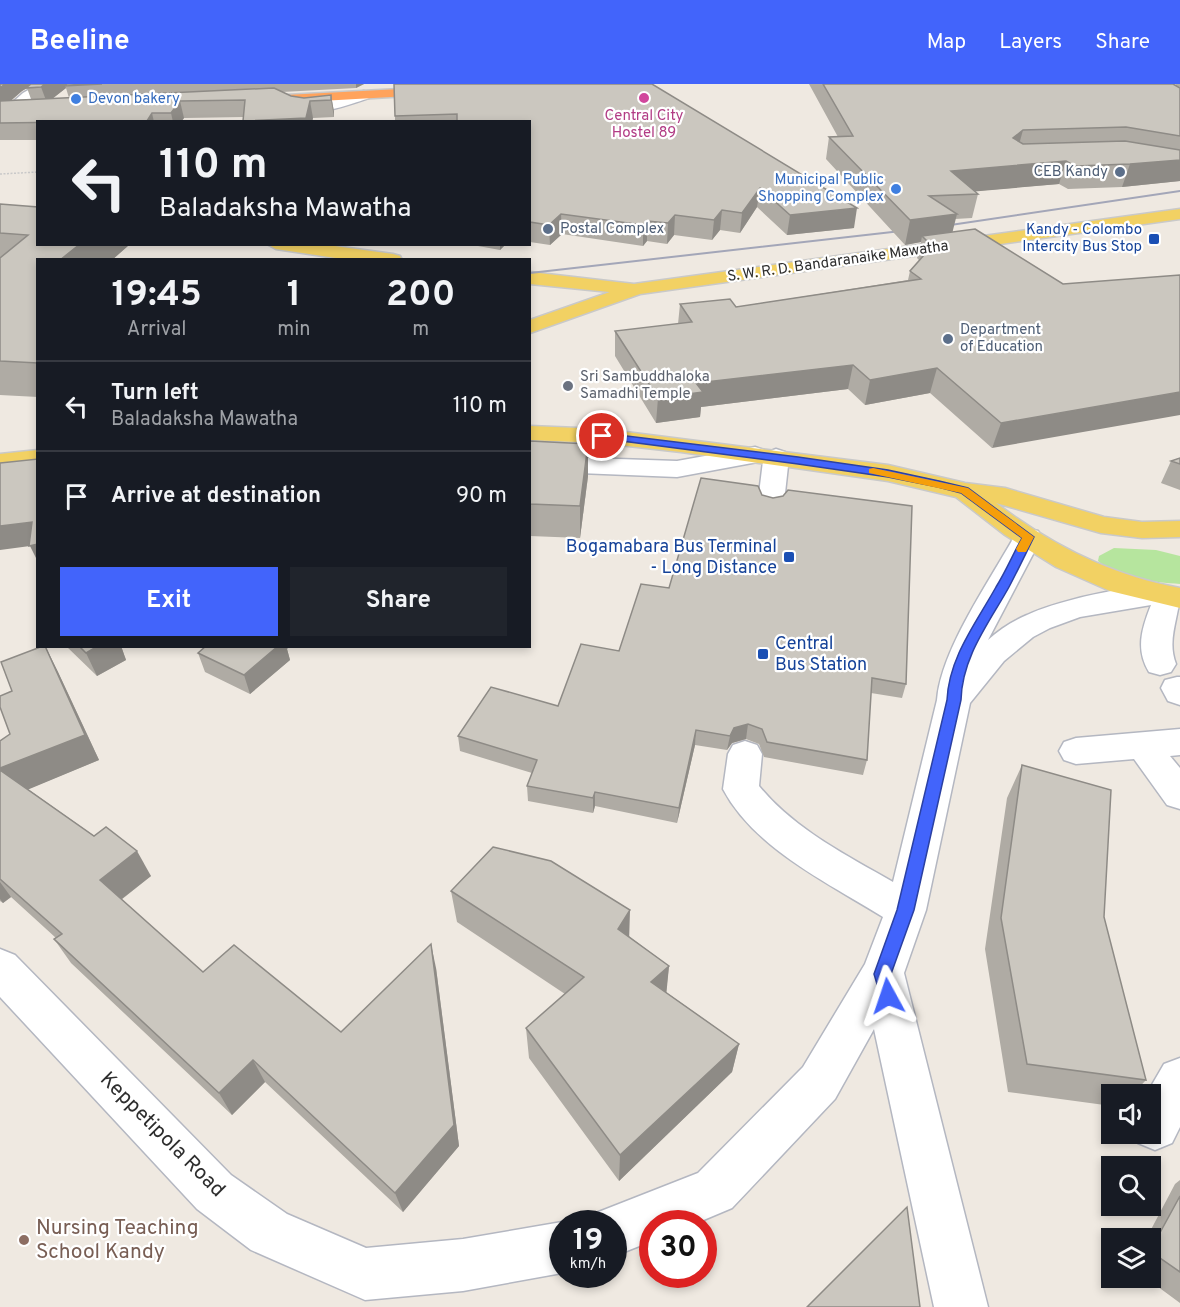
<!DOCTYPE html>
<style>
body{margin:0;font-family:Overpass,sans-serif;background:#20242c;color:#f1f3f6;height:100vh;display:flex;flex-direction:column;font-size:22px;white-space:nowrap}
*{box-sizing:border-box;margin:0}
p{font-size:20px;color:#9ea1a6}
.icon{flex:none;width:33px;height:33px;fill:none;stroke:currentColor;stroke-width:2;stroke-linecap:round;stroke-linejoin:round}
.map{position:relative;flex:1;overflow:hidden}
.panel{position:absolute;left:36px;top:174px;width:495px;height:390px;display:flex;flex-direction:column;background:#171b24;border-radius:0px;box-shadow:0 3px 9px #0003}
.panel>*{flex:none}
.top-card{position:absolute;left:36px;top:36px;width:495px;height:126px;border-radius:0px;box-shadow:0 3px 9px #0003;background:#171b24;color:#f1f3f6;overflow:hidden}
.buttons{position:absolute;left:1101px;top:1000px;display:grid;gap:12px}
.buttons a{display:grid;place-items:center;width:60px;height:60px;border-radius:0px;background:#171b24;box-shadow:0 3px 9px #0003;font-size:30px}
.speed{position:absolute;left:549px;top:1126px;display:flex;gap:12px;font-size:30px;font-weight:700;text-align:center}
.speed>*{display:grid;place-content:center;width:78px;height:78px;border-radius:50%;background:#171b24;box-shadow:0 3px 9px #0003;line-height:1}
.speed small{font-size:15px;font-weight:400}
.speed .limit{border:9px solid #d22;background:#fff;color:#111}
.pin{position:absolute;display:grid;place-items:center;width:51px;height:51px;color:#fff;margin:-26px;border:3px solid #fff;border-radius:50%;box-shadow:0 2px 6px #0007}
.me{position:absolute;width:66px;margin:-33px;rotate:355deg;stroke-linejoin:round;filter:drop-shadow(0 0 4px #0008)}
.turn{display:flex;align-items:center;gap:21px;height:126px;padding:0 24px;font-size:27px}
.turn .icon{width:78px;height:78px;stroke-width:2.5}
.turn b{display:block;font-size:42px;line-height:51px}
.eta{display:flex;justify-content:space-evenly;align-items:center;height:102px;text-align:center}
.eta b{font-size:36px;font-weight:700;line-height:42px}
.button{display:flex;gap:12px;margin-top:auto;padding:12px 24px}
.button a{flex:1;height:69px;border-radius:0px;background:#4264fb;color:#fff;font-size:24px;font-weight:700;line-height:69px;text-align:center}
.button a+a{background:#20242c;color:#f1f3f6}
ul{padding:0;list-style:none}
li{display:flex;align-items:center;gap:18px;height:90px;padding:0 24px;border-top:2px solid #363941}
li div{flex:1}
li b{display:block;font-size:22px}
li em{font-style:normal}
header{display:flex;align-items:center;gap:36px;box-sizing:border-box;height:84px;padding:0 30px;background:#4264fb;color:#fff}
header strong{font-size:28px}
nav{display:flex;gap:33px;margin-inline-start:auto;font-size:21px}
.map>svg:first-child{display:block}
</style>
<header>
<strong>Beeline</strong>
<nav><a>Map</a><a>Layers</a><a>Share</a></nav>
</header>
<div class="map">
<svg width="1180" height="1223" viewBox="0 0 1180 1223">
<rect width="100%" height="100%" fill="#efe9e1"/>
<path fill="#b6e59e" d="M1114 464 1156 466 1180 472V500C1153 498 1119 495 1098 477L1099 472Z"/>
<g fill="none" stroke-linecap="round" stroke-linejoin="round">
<g stroke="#b4b7c1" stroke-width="3">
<g id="minor">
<path d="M39 0H54L15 31H5L3 28 5 25 23 9Z"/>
<path d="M364 7 371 11 369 14C349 21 300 39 283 21L290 17C320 24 336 14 364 7Z"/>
<path d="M755 363 764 366 766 369 776 365 785 368 789 373 784 418 780 424 771 426 762 424 758 418 763 377 677 393 530 387V372L677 377Z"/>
<path d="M1028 445 1038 447 1042 453 988 556C1000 545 1013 537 1027 531 1059 516 1149 494 1180 507 1180 532 1166 555 1176 580L1171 588 1160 591 1149 588C1135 565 1142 544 1151 521L1080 533 1050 544 1033 553 1004 577 970 619 926 826 904 889 988 1223H934L874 945 835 1015 732 1124 694 1140H652V1157L614 1172V1140H592L596 1129 698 1089 803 983 865 880 883 833C828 799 754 764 723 705L728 670 733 661 745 657 757 661 762 670 759 702C794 745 846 771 893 798L937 616C941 566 989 498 1014 453L1018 447Z"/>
<path d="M1177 593H1180V621L1168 617 1161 604 1165 596Z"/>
<path d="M1180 645V671L1170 672 1180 684V725L1167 721 1134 675 1076 680 1064 676 1059 667 1064 658 1076 654Z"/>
<path d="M0 865 15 871 231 1091 287 1130 366 1164 463 1155 562 1138 566 1140H562V1189L463 1207 365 1216 251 1166 197 1125 0 913Z"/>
<path d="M1180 974V1043L1172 1059 1155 1066 1138 1059 1135 1050H1150V1011H1146L1164 980Z"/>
</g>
</g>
<g stroke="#c9c9c9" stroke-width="3">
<g id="major">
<path d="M1180 125V135L640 210 530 249V236L610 208 530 200V188L634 200Z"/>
<path d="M267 160H320L393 170 400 172 402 176H349L276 165Z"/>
<path d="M530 342 602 345 888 381 965 399 1005 404 1104 433 1142 438 1180 437V453L1142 454 1101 449 996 419C1051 461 1112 492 1180 504V524L1110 507 1056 483 1005 451 956 413 888 397 681 368 602 359 530 356Z"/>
<path d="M38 366V381L0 386V370Z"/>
</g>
</g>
<g stroke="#c9c9c9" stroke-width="3">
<path id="highway" d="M438 3 445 7 443 10 286 19 279 15 286 11Z"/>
</g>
<path stroke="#c9c9c9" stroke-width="1.5" stroke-dasharray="2 1.5" stroke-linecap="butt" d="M0 90 38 88"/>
<use href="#minor" fill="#fff" fill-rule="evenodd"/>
<use href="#major" fill="#f2d163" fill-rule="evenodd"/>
<use href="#highway" fill="#ffa35c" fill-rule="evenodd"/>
<g stroke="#a3a6b8" stroke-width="2">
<path d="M937 143 1180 107"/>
<path d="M530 189 910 146"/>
</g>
</g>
<g fill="#afaba4" fill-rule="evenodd">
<path d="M0 0H364L356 4 282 8 291 12 304 14 331 11 334 28V33L313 34 312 38H243L244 33 184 34 181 38H38V56H0ZM27 4 31 15 11 16 22 7ZM66 4 69 14H53Z"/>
<path d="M652 0 854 144 787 151 757 123 740 149 720 146 712 156 674 151 667 160 647 157 643 162 562 150 550 161 530 158V38H395V32Z"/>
<path d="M809 0H1173L1175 1 1176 0H1180V97L1122 103 1068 105 1059 100 975 107 978 110 972 134 955 135 952 148 1063 200 992 364 930 309 865 321 848 305 701 323 700 333 656 339 615 272V247L678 240 680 220 736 223 908 196 910 187 920 177 917 174 921 158 905 161 826 75 829 53H838Z"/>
<path d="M0 120 38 160 129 161 112 176H38V313L0 311Z"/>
<path d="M467 160H506L500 166Z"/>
<path d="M530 357 588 360V392L580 454 530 452Z"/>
<path d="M1180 374V406L1161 399 1171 377Z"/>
<path d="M762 411 773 414 906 600 902 614 871 609 867 676 863 691 764 673 759 660 746 655 732 659 727 666 695 661 677 739 595 722 593 729 528 717 527 702 532 689 460 667 458 652 558 622 619 567 669 504Z"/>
<path d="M45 562 58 588 99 676 28 705 151 792 121 816 203 888 341 948 436 884 459 1062 403 1128 265 998 232 1031 71 879 54 855 56 854 11 813 3 819 0 817V657L10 650 12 607Z"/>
<path d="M66 562H121L126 576 97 592Z"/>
<path d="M206 562H289L287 565 290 576 250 610 205 588 198 569Z"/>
<path d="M1022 681 1104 833 1146 996 1132 1011H1112V1022L1008 1008 985 865 1007 714Z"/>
<path d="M451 807 629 852 669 882 666 908 739 960 732 988 619 1097 529 974 526 944 565 910 457 838Z"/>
<path d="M1180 1096V1219L1146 1194H1150V1155H1146L1175 1100Z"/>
</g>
<g fill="#8e8b86">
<path d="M5 0H35L26 4H27L22 7 6 21 0 23V4Z"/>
<path d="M45 0H70L65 2 66 4 47 19 41 3Z"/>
<path d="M356 0H364L356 4Z"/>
<path d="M331 11 334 28V33L331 16Z"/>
<path d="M180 17 184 34 181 38H173L171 29Z"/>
<path d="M310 17 313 34 312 38 243 37Z"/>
<path d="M152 29 154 38H147V37Z"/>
<path d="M1023 46 1017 68 1013 54Z"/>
<path d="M1180 76V97L1122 103 1130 80Z"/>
<path d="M1066 77 1059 100 946 110 951 87Z"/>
<path d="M760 104 757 123 740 149 742 129Z"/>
<path d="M857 124 854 144 787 151 790 131Z"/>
<path d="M722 126 720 146 712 156 714 136Z"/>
<path d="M561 130 562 150 550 161 549 141Z"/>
<path d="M957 130 951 154 922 152 921 158 905 161 910 136Z"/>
<path d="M675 131 674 151 667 160 668 139Z"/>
<path d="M647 137V157L643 162V141Z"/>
<path d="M80 160H129V161L112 176H60Z"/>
<path d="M500 160H506L500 166Z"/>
<path d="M853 281 848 305 701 323 700 333 656 339 658 314 696 299Z"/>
<path d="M937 284 930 309 865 321 870 296Z"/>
<path d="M1180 308V331L992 364 1001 339Z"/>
<path d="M588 360V392L580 454V422Z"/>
<path d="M32 438 38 450V478L30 462 0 466V442Z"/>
<path d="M45 562 58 588 99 676 15 711 0 688V684Z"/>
<path d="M98 562H121L126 576 97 592 86 569Z"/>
<path d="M277 562H289L287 565 290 576 250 610 244 591Z"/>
<path d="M748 640 746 655 732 659 727 666 730 652 734 644Z"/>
<path d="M696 646 695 661 677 739 679 724Z"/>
<path d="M595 708V722L593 729V714Z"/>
<path d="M137 767 151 792 114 821 100 796Z"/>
<path d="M0 798 11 813 3 819 0 815Z"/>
<path d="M630 826 629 858 618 845Z"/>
<path d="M431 860 436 884 459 1062 403 1128 395 1109Z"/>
<path d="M669 882 666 913 651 898Z"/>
<path d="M739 960 732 988 619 1097 620 1071Z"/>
<path d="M253 976 265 998 232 1031 219 1009Z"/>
</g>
<g fill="#cbc7bf" stroke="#8e8b86" stroke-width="1.5">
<path d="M0 0H5L0 4Z"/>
<path d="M31 0H45L41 3 26 4Z"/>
<path d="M67 0H102L65 2Z"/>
<path d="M394 0H652L857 124 790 131 760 104 742 129 722 126 714 136 675 131 668 139 647 137 643 141 561 130 549 141 530 138V38H457V30L395 32Z"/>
<path d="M823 0H1173L1180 4V52L1126 43 1023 46 1013 54 1023 60 1125 57 1180 66V76L1130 80 1075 82 1066 77 951 87 978 110 929 112 957 130 910 136 829 53 853 52Z"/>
<path d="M274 4 291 12 304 14 331 11V16L310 17 306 34 243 37 245 16 180 17 171 29H152L147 37 0 39V17Z"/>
<path d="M0 120 38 123V160H80L60 176H38V279L0 277V174L28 151 0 149Z"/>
<path d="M975 145 1063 200 1180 191V308L1001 339 937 284 870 296 853 281 696 299 703 308 658 314 615 247 692 238 680 220 730 215 736 223 921 195 910 187 932 162 922 152Z"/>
<path d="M530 357 588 360 580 422 530 420Z"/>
<path d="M1180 374V380L1171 377Z"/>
<path d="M38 375V460L29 462 32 438 0 442V379Z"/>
<path d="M701 394 758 402 762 411 773 414 783 412 788 406 912 422 906 600 872 594 867 676 767 658 762 645 748 640 734 644 730 652 696 646 679 724 595 708 593 714 527 702 537 676 458 652 491 603 558 622 581 560 619 567 641 500 669 504Z"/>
<path d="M43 562H45L85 651 0 684V657L10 650 0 623V612L12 607 1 578Z"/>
<path d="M79 562H98L86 569Z"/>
<path d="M206 562H278L244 591 198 569Z"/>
<path d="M1022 681 1111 706 1104 833 1146 996 1027 980 1001 834Z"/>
<path d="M0 686 94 752 106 743 137 767 100 796 203 888 234 861 341 948 431 860 454 1041 395 1109 253 976 219 1009 54 855 62 850 0 795Z"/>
<path d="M493 763 551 777 630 826 618 845 669 882 651 898 739 960 620 1071 526 944 584 893 451 807Z"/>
<path d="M1180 1112V1188L1150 1167Z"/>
<path d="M907 1123 920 1223H807Z"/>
</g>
<path fill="#4264fb" stroke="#2b41a3" stroke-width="1.5" d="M602 349 798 373 888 386 939 397 968 404 1034 453C1026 469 1018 486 1009 503 989 539 962 573 961 616L914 826 891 890 897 912 894 917 888 920 882 917 874 890 897 826 947 616C949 573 976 539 996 503 1006 487 1013 470 1022 454L961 409 938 403 888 393 798 380 599 354V350Z"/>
<path fill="#f59e0b" d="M873 384 968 404 1034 453 1026 468H1018L1016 465 1022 454 961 409 869 389V385Z"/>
<circle fill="#d1479c" stroke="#fff" stroke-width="2" cx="644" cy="14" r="6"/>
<g fill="#3f7fe0" stroke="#fff" stroke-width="2">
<circle cx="76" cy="15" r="6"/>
<circle cx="896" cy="105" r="6"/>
</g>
<g fill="#5c6f8a" stroke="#fff" stroke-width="2">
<circle cx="1120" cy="88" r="6"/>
<circle cx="548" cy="145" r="6"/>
<circle cx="948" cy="255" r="6"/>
</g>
<g fill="#1a4fb4" stroke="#fff" stroke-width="2">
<rect x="1148" y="149" width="12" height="12" rx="3"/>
<rect x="783" y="467" width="12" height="12" rx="3"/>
<rect x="757" y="564" width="12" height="12" rx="3"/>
</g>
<circle fill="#6b7280" stroke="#fff" stroke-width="2" cx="568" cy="302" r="6"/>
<circle fill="#8d6e63" stroke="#fff" stroke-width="2" cx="24" cy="1156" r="6"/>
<g text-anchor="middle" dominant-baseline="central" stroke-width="4.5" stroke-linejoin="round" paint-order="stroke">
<g font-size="15" fill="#366cbe" stroke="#fff" text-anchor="start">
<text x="88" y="15">Devon bakery</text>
<text x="884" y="96" text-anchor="end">Municipal Public<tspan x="884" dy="17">Shopping Complex</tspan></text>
</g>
<g font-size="15" fill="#b23c85" stroke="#fff">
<text x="644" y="32">Central City<tspan x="644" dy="17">Hostel 89</tspan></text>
</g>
<g font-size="15" fill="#4e5e75" stroke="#fff" text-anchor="start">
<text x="1108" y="88" text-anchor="end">CEB Kandy</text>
<text x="560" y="145">Postal Complex</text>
<text x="960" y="246">Department<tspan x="960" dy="17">of Education</tspan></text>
</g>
<g font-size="15" fill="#164399" stroke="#fff" text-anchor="end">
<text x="1142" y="146">Kandy - Colombo<tspan x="1142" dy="17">Intercity Bus Stop</tspan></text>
</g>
<g font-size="15" fill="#2e2e2e" stroke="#fff">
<text transform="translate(838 178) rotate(-8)">S. W. R. D. Bandaranaike Mawatha</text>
</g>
<g font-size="15" fill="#5b616d" stroke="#fff" text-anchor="start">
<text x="580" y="293">Sri Sambuddhaloka<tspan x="580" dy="17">Samadhi Temple</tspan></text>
</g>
<g font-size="18" fill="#164399" stroke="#fff" text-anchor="end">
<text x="777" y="463">Bogamabara Bus Terminal<tspan x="777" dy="21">- Long Distance</tspan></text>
<text x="775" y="560" text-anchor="start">Central<tspan x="775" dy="21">Bus Station</tspan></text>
</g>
<g font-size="21" fill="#2e2e2e" stroke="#fff">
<text transform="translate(162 1051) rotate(45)">Keppetipola Road</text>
</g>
<g font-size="21" fill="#785e54" stroke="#fff" text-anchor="start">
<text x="36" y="1144">Nursing Teaching<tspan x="36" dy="24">School Kandy</tspan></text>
</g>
</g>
</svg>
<div class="buttons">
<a><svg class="icon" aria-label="sound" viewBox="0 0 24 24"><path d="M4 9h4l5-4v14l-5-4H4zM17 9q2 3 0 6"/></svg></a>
<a><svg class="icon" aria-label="search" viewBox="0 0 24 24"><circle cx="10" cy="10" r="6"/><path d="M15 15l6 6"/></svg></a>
<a><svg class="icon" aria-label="layers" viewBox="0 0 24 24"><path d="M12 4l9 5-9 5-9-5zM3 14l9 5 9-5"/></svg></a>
</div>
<div class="speed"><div>19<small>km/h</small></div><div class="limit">30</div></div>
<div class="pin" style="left:602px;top:352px;background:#d93025"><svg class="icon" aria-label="arrive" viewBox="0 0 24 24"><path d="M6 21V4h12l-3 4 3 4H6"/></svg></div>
<svg class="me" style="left:888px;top:912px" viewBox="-20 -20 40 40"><path d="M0-17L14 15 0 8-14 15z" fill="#4264fb" stroke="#fff" stroke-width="4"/></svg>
<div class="top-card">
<div class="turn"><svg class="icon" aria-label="left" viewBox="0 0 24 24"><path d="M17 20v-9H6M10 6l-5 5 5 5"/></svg><div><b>110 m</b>Baladaksha Mawatha</div></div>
</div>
<section class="panel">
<div class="eta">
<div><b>19:45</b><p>Arrival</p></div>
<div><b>1</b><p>min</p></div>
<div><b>200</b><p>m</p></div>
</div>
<ul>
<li><svg class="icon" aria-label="left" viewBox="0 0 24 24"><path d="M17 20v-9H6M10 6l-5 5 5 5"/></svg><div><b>Turn left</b><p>Baladaksha Mawatha</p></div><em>110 m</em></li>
<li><svg class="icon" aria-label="arrive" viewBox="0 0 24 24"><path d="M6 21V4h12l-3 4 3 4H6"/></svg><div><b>Arrive at destination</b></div><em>90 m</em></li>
</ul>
<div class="button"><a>Exit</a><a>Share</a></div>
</section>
</div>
